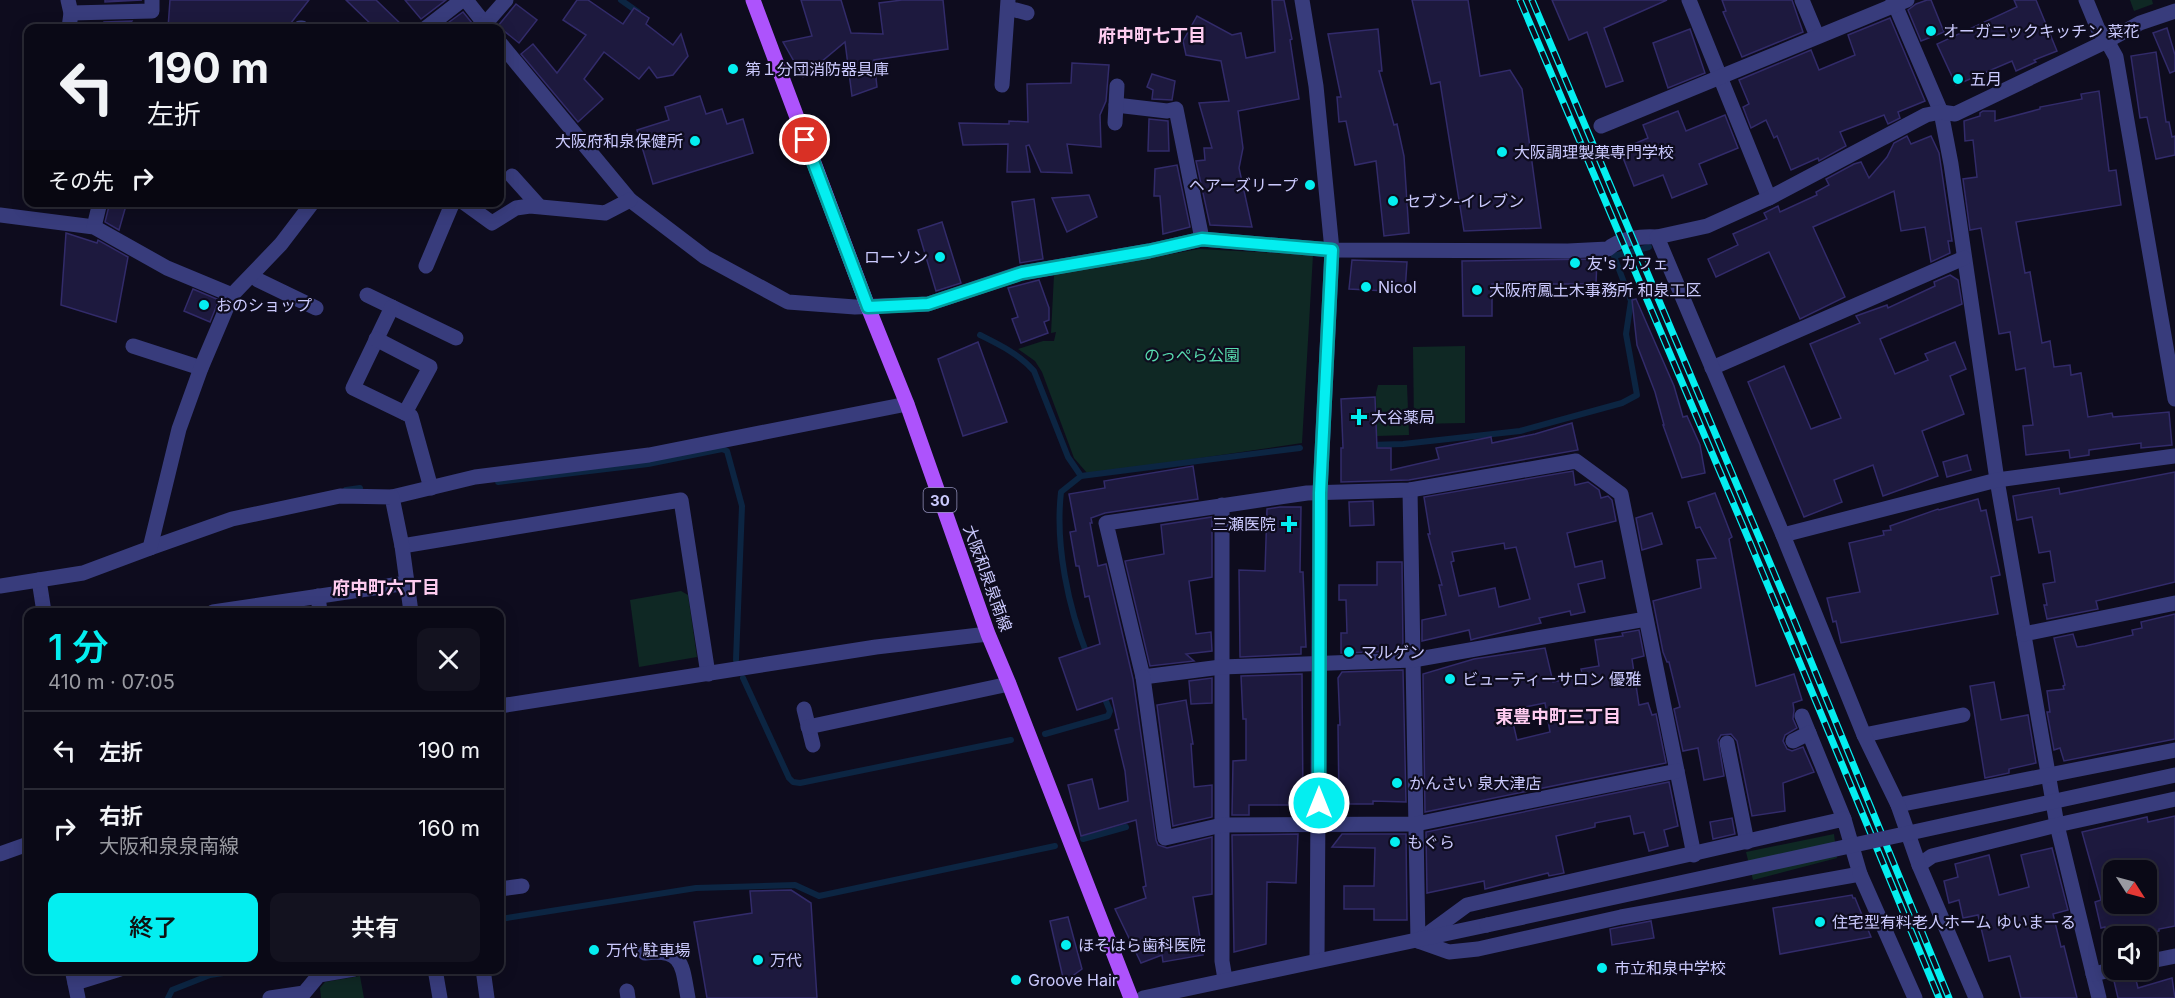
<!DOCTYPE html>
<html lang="ja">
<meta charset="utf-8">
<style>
body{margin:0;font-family:Inter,"Noto Sans JP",sans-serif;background:#13121f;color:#f1f3f6;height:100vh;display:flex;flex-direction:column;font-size:22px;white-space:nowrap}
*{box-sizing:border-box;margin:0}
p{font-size:20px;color:#999aa1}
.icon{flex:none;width:33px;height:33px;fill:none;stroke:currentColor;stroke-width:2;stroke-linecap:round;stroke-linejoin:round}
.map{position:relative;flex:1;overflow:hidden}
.side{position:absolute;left:24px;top:608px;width:480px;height:366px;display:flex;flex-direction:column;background:#0a0916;border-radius:12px;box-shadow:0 3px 15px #0003,0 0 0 2px #2a2a35}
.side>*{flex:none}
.guide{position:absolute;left:24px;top:24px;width:480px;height:183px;border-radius:12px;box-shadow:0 3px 15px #0003,0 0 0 2px #2a2a35;background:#0a0916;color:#f1f3f6;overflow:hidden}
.needle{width:39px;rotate:126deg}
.fabs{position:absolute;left:2103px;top:860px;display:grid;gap:12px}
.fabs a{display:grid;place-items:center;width:54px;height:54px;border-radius:12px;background:#0a0916;box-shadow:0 3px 15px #0003,0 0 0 2px #2a2a35;font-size:30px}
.pin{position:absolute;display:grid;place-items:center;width:51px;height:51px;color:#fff;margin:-26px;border:3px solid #fff;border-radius:50%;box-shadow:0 2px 6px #0007}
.me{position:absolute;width:66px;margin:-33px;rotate:0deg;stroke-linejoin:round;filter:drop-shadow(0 0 4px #0008)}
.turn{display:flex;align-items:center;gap:21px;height:126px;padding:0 24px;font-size:27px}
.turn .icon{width:78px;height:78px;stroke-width:2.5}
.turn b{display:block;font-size:42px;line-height:51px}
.then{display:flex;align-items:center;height:57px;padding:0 24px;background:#0003;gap:12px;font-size:22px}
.round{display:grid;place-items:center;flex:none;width:63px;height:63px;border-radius:12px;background:#13121f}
.headline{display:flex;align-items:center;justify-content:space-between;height:102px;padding:0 24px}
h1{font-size:36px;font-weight:600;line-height:45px;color:#04eef0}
.cta{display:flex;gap:12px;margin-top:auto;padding:12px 24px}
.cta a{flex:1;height:69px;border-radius:12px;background:#04eef0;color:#111;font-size:24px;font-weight:600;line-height:69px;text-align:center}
.cta a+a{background:#13121f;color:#f1f3f6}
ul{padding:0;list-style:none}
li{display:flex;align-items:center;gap:18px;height:78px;padding:0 24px;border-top:2px solid #2a2a35}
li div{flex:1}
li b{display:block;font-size:22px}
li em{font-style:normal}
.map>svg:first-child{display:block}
</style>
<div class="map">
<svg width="2175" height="998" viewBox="0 0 2175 998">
<rect width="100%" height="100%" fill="#0e0c1e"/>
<g fill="#0f2824">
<path d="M2130 0H2152L2153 4 2134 11Z"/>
<path d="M1199 249 1313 255 1302 443 1112 471 1087 473 1074 458 1042 372 1035 361 1018 349 1043 341H1054L1056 332 1051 333 1054 275Z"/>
<path d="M1465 346V423L1414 424 1413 347Z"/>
<path d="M1378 385H1407L1409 435 1377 436 1376 393Z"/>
<path d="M681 591 688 595 697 657 639 667 630 600Z"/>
<path d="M1834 834 1837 858 1753 880 1746 852Z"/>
<path d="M360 976 364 998H321L320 988 325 982Z"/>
</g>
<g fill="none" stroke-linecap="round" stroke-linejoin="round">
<g stroke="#0c2542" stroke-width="6">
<path d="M621 0 638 12"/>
<path d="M980 335C1000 345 1019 354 1034 371L1068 457 1081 476"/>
<path d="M1369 445 1403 444 1520 431 1622 403 1637 395 1626 334 1631 301 1614 256 1649 247"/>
<path d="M498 482 648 464 722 449 727 451 742 506 736 660"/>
<path d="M346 490 360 488"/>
<path d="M1088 657C1068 607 1055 545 1061 492L1081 476 1300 448"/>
<path d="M743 678 789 778 793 782 800 783 1011 740"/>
<path d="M1045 734 1108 716 1110 711 1103 694"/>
<path d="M1083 839 1126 827"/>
<path d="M500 919 696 888 795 885 819 896 1055 846"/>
<path d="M168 998 172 990 210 975 250 969"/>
</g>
</g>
<g fill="#1d193e" stroke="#322b6a" stroke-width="1.5" fill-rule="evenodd">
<path d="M105 0H142L105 2Z"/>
<path d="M170 0H309L287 28H168Z"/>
<path d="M346 0H376L405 28H375Z"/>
<path d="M405 0H446L421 19Z"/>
<path d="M577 0H588L623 24 634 8 649 18 646 24 673 45 681 34 688 56 673 75 657 78 649 67 639 79 604 52 584 79 603 99 578 122 521 54 533 44 557 73 586 35 563 20Z"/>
<path d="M801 0H841L851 33 883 34 879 3 902 0H943L948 49 874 60 877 87 852 96 845 42 803 77 783 42 812 36Z"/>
<path d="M1272 0H1284L1292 39 1290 40 1299 99 1238 111 1243 148 1239 168 1252 227 1210 225 1196 161 1205 160 1204 148H1212L1199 103 1229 101 1221 61 1186 55 1183 41 1197 16 1232 35 1241 33 1246 58 1275 52Z"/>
<path d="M1412 0H1468L1480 76 1510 70 1522 89 1541 228 1464 231 1440 82 1431 84Z"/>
<path d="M1552 0H1667L1604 28 1623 81 1606 87 1587 32 1569 40Z"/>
<path d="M1722 0H1792L1803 32 1742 57 1723 12 1726 11Z"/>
<path d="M1927 0H1931L1944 32 1921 41 1908 10 1916 4Z"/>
<path d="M2014 0H2036L2057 51 2034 60 2036 62 2016 71 2012 61 1956 85 1937 44 2017 7Z"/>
<path d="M516 4 537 20 519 43 498 26Z"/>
<path d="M463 12 476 28H441Z"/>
<path d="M1890 18 1925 101 1898 112 1900 118 1888 124 1884 115 1840 132 1846 146 1819 161 1818 158 1791 170 1777 136 1774 138 1766 120 1751 128 1743 107 1749 104 1739 80 1811 50 1819 70 1855 55 1848 35Z"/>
<path d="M132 21 128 28H104V22Z"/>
<path d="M2167 28 2175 55V71L2170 73 2153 33Z"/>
<path d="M1378 29 1382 71H1379L1394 125 1397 124 1404 156 1409 233 1384 236 1376 161 1355 165 1346 121 1339 122 1337 97H1341L1328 34Z"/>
<path d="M1690 29 1705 73 1668 88 1653 43Z"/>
<path d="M2156 52 2166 122H2169L2172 137 2175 136V155L2156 159 2147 117 2140 118 2131 56Z"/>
<path d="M1072 63 1109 65 1106 101 1100 115 1101 147 1067 144 1072 173 1041 172 1029 145 1026 146 1030 172H1007L1008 144 963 145 959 123 1009 124V121L1028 122 1027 84 1071 83Z"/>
<path d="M1152 74 1175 81 1172 100 1152 99 1153 90 1147 87Z"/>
<path d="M2099 91 2109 171 2116 170 2121 205 2016 222 2025 273 2030 272 2042 343 2050 341 2054 367 2070 365 2071 375 2081 373 2088 417 2112 413 2113 417 2169 412 2172 445 2141 448V443L2089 450V455L2070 458 2069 450 2026 455 2023 426 2033 425 2025 368 2016 370 2010 332 1999 334 1981 228 1970 230 1963 179 1977 177 1973 140 1965 141 1964 121 1980 116V113L1983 111H1995V121L2040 109V107L2082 99 2081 94Z"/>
<path d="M700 96 706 114 722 109 727 124 743 119 753 153 653 184 637 130 669 120 665 107Z"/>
<path d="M1678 111 1686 131 1725 115 1738 148 1699 164 1707 184 1672 198 1663 175 1634 186 1620 150 1648 138 1643 125Z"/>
<path d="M1149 119 1168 121 1169 151H1148Z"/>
<path d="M1907 136 1911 144 1931 136 1939 153 1952 241H1948L1950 253 1931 262 1925 227 1901 231 1894 191 1813 227 1845 297 1800 319 1769 252 1716 277 1708 259 1738 245 1733 234 1767 219 1764 213 1778 206 1780 212 1817 195 1816 192 1829 185 1826 179 1854 164 1861 162 1869 178 1887 157 1894 143Z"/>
<path d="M1177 165 1190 227 1163 234 1160 196H1154L1155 169Z"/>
<path d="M1089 195 1097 217 1067 232 1052 198Z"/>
<path d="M1034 199 1043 259 1020 263 1012 202Z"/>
<path d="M110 202H127L119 230 105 222Z"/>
<path d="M942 222 961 283 936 291 918 230Z"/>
<path d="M66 233 97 243 98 240 128 257 116 322 61 305Z"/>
<path d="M1597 259 1596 284H1492V316H1463L1462 261Z"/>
<path d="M1352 260 1407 262 1405 292 1349 289Z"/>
<path d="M1950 275 1958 280 1962 304 1880 339 1895 374 1928 360 1925 354 1955 342 1966 369 1950 376 1964 414 1922 431 1938 476 1883 496 1873 465 1834 480 1842 502 1804 517 1748 382 1784 366 1811 429 1841 418 1810 344 1860 323 1856 316 1887 305 1888 308 1935 286 1934 282Z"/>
<path d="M1039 280 1049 308V320L1044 322 1048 333 1021 343 1012 319 1018 317 1008 288Z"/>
<path d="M193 289 219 300 210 322 184 311Z"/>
<path d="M1636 299 1674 386 1683 417 1687 416 1700 445 1705 473 1682 478 1663 425H1664L1655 392 1637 345 1632 300Z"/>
<path d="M978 342 1007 422 963 436 938 359Z"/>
<path d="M1375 397 1377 448H1391V470L1439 459 1436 448 1491 437 1492 443 1535 434 1572 423 1578 450 1409 480 1341 482V448H1343L1341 399Z"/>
<path d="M1967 455 1971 470 1947 477 1943 462Z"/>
<path d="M1193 466 1198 499 1105 513 1091 518 1092 523H1090L1098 566 1106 564 1133 679 1156 840 1158 845 1167 848 1212 837V894L1193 897 1203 955 1163 962 1162 955 1141 963 1115 909 1146 898 1143 887 1146 886 1136 820 1081 836 1068 785 1092 779 1099 809 1128 801 1125 771 1115 730 1119 729 1112 698 1077 710 1059 658 1100 644 1089 596 1085 597 1079 566H1076L1070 532 1076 531 1069 494 1105 488 1104 481Z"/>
<path d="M1573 471 1575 485 1588 482 1599 490 1601 498 1608 496 1612 500 1616 521 1567 533 1575 567 1602 561 1605 578 1578 584 1585 612 1571 615 1570 611 1539 618 1541 623 1474 639 1471 640 1469 630 1422 641V620L1446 615 1439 585H1442L1428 534H1430L1424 497ZM1504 543 1505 549 1516 547 1530 599 1499 607 1495 588 1459 596 1451 562 1454 561 1452 552Z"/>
<path d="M2175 472V582L2096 601 2098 609 2047 619 2044 605H2047L2043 584 2055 582 2050 551 2039 553 2032 517 2017 520 2013 496 2059 488 2060 494Z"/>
<path d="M1715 493 1732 537 1729 539 1756 686 1794 674 1802 700 1793 703 1794 710 1793 719 1797 728 1785 735 1783 741 1787 749 1792 751 1803 747 1814 772 1783 783 1785 811 1752 816 1737 741 1731 734 1721 735 1718 740 1724 776 1704 780 1698 748 1683 751 1674 709 1680 707 1669 662H1667L1663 652 1653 601 1701 588 1697 560 1716 558 1700 527 1696 528 1688 502Z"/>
<path d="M1978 499 1981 511 1986 510 2000 575 1991 577 1998 614 1841 643 1836 621 1833 622 1827 598 1860 592 1849 543 1884 535 1883 531 1891 530 1890 526 1938 509 1939 510Z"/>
<path d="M1373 501 1374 525 1350 526 1349 502Z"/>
<path d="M1280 507H1301L1300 572H1303L1306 647H1301V654L1240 657 1239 570 1265 571 1267 509Z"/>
<path d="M1652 513 1662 544 1642 550 1636 518Z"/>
<path d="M1212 517V577L1189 581 1196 634 1211 632 1212 651 1186 654 1194 661 1150 666 1125 561 1164 554 1161 525Z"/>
<path d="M1377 562H1402L1403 651 1341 653V633H1347L1346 600H1339V585H1377Z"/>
<path d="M2175 614V739L2064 761 2060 748 2054 750 2047 712H2050L2047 691 2064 689 2063 686 2065 685 2054 638 2073 634 2077 647 2085 646 2133 635 2132 630 2142 628 2141 622Z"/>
<path d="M1639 630 1644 656 1632 659 1639 705 1648 703 1652 715 1656 714 1666 763 1425 812 1423 674 1474 659 1545 648 1553 682 1583 677 1581 669 1599 666 1595 640 1623 636 1622 633ZM1545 703 1550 732 1517 740 1510 710Z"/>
<path d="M1403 670 1406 802 1373 801V804H1339L1338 725H1340L1338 678 1342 672Z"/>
<path d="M1302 674 1303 805H1249V815H1232L1233 761 1246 760V719H1243L1241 676Z"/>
<path d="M1212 678V703L1191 704 1189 681Z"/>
<path d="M1994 682 2001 720 2028 715 2036 763 2009 769V773L1985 778 1970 686Z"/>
<path d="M1186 700 1193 744H1191L1194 787 1212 785V817L1173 826 1157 705Z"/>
<path d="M1669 782 1678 826 1664 830 1668 846 1649 851 1644 832 1634 834 1630 816 1595 823V827L1556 836 1564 873 1549 876 1548 873 1485 889 1484 881 1427 893 1426 832Z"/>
<path d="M2175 816V926L2159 929V931L2148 934V936H2107L2105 927 2101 928 2095 902 2101 900 2082 832 2147 817 2148 822ZM2114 870H2146V903H2114Z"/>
<path d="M1732 818 1735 834 1713 839 1710 822Z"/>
<path d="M1298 834 1296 883 1267 882 1266 944 1234 952 1232 835Z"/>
<path d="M1342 834H1406L1407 920H1374V909H1344V886H1374L1375 848 1332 847Z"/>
<path d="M2052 848 2068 910 2053 914 2061 947 2064 946 2077 998H2021L2010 956 1989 961 1978 915 1963 918 1959 900 1949 903 1944 881 1958 877 1955 864 1989 855 1999 895 2029 887 2021 855Z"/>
<path d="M791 890 811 903 817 998H707L694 922 752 913 750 891Z"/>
<path d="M1852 895 1853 898H1855L1871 937 1780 954 1773 908Z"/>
<path d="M1068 917 1082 969 1064 982 1050 921Z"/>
<path d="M1651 921 1654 938 1612 945 1610 929Z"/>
<path d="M2135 976 2138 988 2172 978 2175 998H2118L2114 981Z"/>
</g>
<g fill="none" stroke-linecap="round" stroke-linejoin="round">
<g stroke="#383c7c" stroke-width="15">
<path d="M68 0 71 13 69 28"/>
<path d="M466 0 488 28"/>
<path d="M1302 0 1316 86 1332 250 1320 493 1317 960"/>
<path d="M1689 0 1769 198"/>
<path d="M1802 0 1817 36"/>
<path d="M1893 0 1941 112 1951 164 1997 480 2057 825 2099 998"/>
<path d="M2086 0 2098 29 2107 41 2116 57 2175 399"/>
<path d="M1008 8 1027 13"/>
<path d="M71 13 152 11V0"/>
<path d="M485 24 506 0"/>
<path d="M300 28H302"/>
<path d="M426 28 462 0"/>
<path d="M500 43 630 200 705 257 788 302 855 307 928 304 1021 273 1149 251 1202 239 1332 250 1568 251 1608 249C1619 238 1642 236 1657 237"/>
<path d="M1002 85 1008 0"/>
<path d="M1116 105 1167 111 1176 109 1202 239"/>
<path d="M1115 123 1117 86"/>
<path d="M1601 126 1907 0"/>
<path d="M512 176 539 206"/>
<path d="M463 202 492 223 516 208 530 206 605 213 630 200"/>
<path d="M0 215 94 227 167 268 232 295"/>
<path d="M94 227 100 202"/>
<path d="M426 266 453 202"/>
<path d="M252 275 258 280 316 308"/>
<path d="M367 295 456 338"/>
<path d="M392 307 353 388 411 416 431 488"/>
<path d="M376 339 430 367 405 413"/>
<path d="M133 346 201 368"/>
<path d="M1712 368 1964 258"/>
<path d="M1410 490 1418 941"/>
<path d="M392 497 475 477 649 455 907 404"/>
<path d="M1222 505V961L1225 979"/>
<path d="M1783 535 1997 480 2175 456"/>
<path d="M402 546 681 500 708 674"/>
<path d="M150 548 232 519 340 496 392 497 402 546 411 612"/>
<path d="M39 580 44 612"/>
<path d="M0 586 83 573 150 548 179 429 201 368 232 295 281 244 313 202"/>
<path d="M318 596 320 612"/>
<path d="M213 612 407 583"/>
<path d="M1646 619 1413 660 1221 667 1143 677 1106 523 1307 493 1410 490 1576 461 1621 494 1694 855"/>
<path d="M2024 634 2175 603"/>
<path d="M1143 677 1165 838 1222 825 1416 824 1677 771"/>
<path d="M500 706 876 647 988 634"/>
<path d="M804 709 813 745"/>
<path d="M1802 716 1844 819"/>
<path d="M808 727 1009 684"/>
<path d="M1864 735 1963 715"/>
<path d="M1793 741 1809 733"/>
<path d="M1727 743 1747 842"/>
<path d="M1898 805 2175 750"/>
<path d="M1844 819 1860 874 1621 917 1478 949 1449 952 1418 941 1467 905Z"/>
<path d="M0 854 28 844"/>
<path d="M1919 865 1932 856 2057 825 2175 799"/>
<path d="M1860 874 1915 998"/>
<path d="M500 889 522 886"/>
<path d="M645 953C684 948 682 966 688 998"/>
<path d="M2146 962 2175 956"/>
<path d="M72 969 78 998"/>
<path d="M435 969 440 998"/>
<path d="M483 969 487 998"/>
<path d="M2093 974 2116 969"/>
<path d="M75 983 120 969"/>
<path d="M627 991 628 998"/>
<path d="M270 998 304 993 319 975 354 969"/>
<path d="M1143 998 1487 925"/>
<path d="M1976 998 1919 865 1898 805 1864 735 1783 535 1657 237 1707 226 1769 198 1926 115 1941 112 1955 114 2107 41 2140 23 2175 11"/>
</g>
<path stroke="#ad53fc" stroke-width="15" d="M753 0 868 307 907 404 988 634 1009 684 1131 998"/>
<g stroke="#04eef0" stroke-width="7">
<g id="rail">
<path d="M1520 0 1751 545 1939 998"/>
<path d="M1532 0 1794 620 1949 998"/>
</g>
</g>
<use href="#rail" stroke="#0e0c1e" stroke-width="4.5" stroke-dasharray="14" stroke-linecap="butt"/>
<path stroke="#383c7c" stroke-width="15" d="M1487 925 2175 775"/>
</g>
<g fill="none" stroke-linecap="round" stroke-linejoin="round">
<g stroke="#039b9c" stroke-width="15">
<path id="route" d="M805 140 868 307 928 304 1022 273 1149 251 1202 239 1332 250 1320 493 1319 803"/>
</g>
<use href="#route" stroke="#04eef0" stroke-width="10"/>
</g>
<g fill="#04eef0" stroke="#0e0c1e" stroke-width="2">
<circle cx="1931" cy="31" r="6"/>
<circle cx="733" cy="69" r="6"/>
<circle cx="1958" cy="79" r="6"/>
<circle cx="695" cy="141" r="6"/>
<circle cx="1502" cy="152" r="6"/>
<circle cx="1310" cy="185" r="6"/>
<circle cx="1393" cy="201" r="6"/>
<circle cx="940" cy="257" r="6"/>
<circle cx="1575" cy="263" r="6"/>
<circle cx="1366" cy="287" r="6"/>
<circle cx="1477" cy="290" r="6"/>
<circle cx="204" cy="305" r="6"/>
<path d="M1356 408h6v6h6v6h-6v6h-6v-6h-6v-6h6z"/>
<path d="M1286 515h6v6h6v6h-6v6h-6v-6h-6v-6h6z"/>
<circle cx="1349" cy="652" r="6"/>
<circle cx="1450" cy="679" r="6"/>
<circle cx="1397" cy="783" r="6"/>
<circle cx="1395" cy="842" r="6"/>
<circle cx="1820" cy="922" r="6"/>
<circle cx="1066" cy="945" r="6"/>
<circle cx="594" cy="950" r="6"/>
<circle cx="758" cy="960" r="6"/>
<circle cx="1602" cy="968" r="6"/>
<circle cx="1016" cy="980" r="6"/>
</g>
<g text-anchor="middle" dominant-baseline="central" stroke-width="4.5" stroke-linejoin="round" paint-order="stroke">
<rect fill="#0e0c1e" stroke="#9291bb" stroke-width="1.5" x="923.5" y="488" width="33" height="24" rx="4.5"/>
<g font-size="15" font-weight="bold" fill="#cbcafe">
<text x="940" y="500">30</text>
</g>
<g font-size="16" fill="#cbcafe" stroke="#0e0c1e" text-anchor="start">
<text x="1943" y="31">オーガニックキッチン 菜花</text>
<text x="745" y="69">第１分団消防器具庫</text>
<text x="1970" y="79">五月</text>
<text x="683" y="141" text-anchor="end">大阪府和泉保健所</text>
<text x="1514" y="152">大阪調理製菓専門学校</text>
<text x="1298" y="185" text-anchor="end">ヘアーズリープ</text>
<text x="1405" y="201">セブン-イレブン</text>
<text x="928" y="257" text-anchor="end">ローソン</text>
<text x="1587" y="263">友's カフェ</text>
<text x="1378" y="287">Nicol</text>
<text x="1489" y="290">大阪府鳳土木事務所 和泉工区</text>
<text x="216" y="305">おのショップ</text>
<text x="1371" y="417">大谷薬局</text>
<text x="1276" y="524" text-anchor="end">三瀬医院</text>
<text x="1361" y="652">マルゲン</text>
<text x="1462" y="679">ビューティーサロン 優雅</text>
<text x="1409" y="783">かんさい 泉大津店</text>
<text x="1407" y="842">もぐら</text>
<text x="1832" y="922">住宅型有料老人ホーム ゆいまーる</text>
<text x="1078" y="945">ほそはら歯科医院</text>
<text x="606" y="950">万代 駐車場</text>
<text x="770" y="960">万代</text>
<text x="1614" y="968">市立和泉中学校</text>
<text x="1028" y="980">Groove Hair</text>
</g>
<g font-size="16" fill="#58dcaf" stroke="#0e0c1e">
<text x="1192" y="355">のっぺら公園</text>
</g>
<g font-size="16" fill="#cbcafe" stroke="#0e0c1e">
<text transform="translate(988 578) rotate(70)">大阪和泉泉南線</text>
</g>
<g font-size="18" font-weight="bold" fill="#feccf0" stroke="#0e0c1e">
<text x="1152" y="35">府中町七丁目</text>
<text x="386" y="587">府中町六丁目</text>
<text x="1558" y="716">東豊中町三丁目</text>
</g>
</g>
</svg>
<div class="fabs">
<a><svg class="needle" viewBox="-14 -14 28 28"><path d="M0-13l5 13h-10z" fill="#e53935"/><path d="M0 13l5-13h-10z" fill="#999aa1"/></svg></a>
<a><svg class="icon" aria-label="sound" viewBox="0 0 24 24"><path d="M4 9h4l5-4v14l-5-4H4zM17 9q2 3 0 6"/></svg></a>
</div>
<div class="pin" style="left:805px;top:140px;background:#d93025"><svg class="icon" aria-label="arrive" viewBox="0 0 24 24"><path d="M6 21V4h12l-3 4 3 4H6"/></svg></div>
<svg class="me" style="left:1319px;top:803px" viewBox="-20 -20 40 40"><circle r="17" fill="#04eef0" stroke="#fff" stroke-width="3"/><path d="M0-11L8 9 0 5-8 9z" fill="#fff"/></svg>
<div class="guide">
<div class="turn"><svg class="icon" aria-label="left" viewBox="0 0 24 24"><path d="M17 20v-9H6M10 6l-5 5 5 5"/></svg><div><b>190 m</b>左折</div></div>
<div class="then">その先<svg class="icon" aria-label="right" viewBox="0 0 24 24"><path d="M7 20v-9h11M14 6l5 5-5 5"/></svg></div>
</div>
<section class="side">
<div class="headline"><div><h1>1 分</h1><p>410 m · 07:05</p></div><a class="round"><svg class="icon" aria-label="close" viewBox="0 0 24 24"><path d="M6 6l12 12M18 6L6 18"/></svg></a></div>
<ul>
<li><svg class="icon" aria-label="left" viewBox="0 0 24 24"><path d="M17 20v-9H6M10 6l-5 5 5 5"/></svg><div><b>左折</b></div><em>190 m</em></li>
<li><svg class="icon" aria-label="right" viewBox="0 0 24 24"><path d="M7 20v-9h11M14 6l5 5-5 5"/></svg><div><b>右折</b><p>大阪和泉泉南線</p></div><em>160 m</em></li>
</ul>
<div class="cta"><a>終了</a><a>共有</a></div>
</section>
</div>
